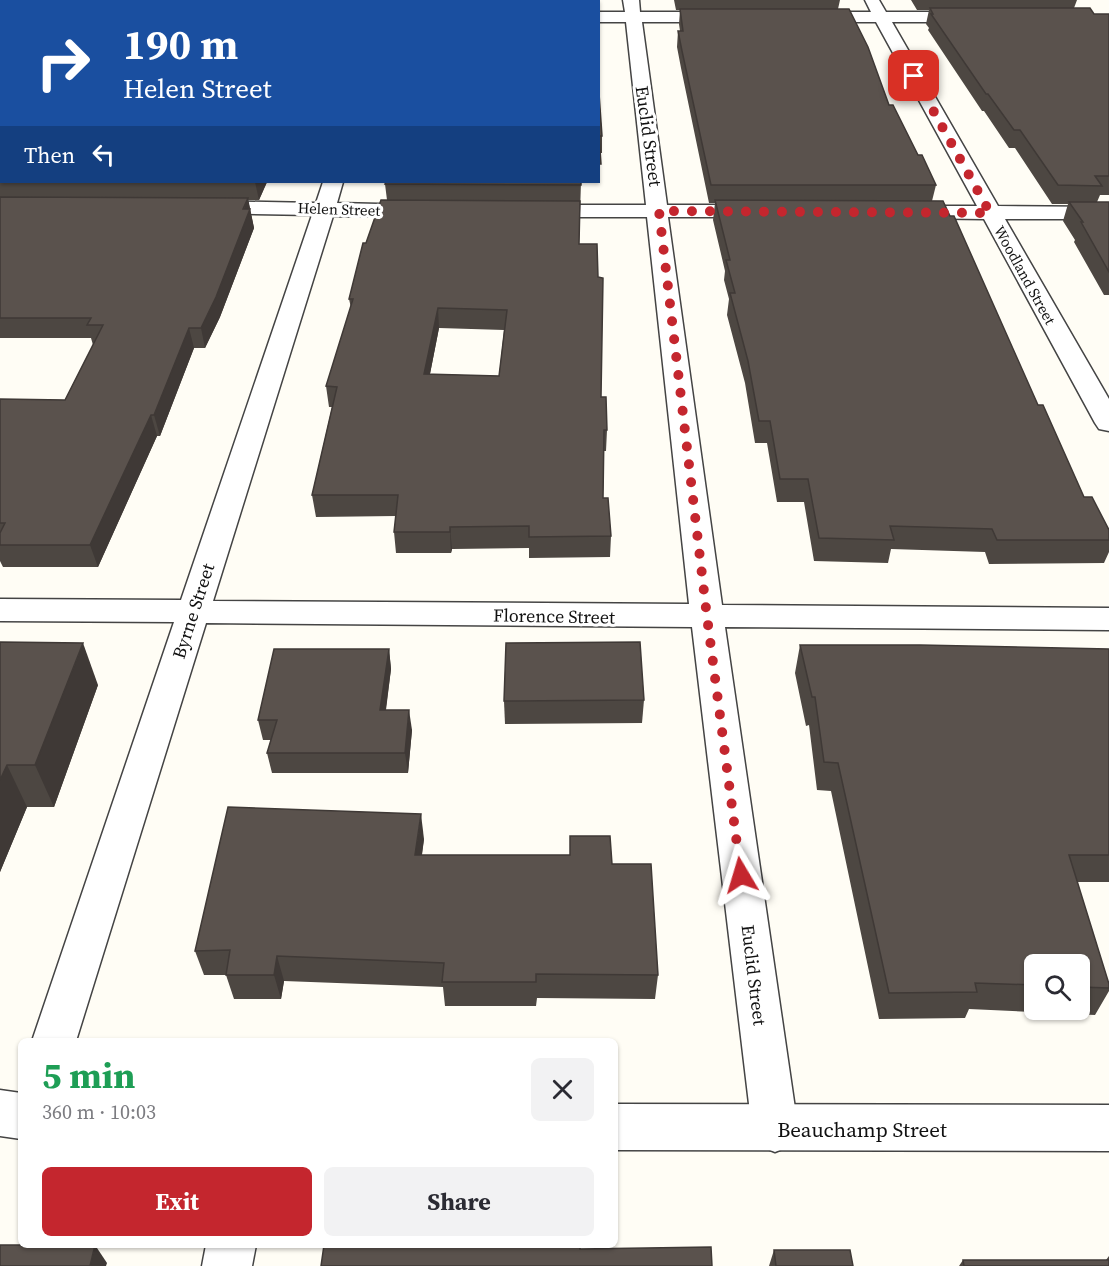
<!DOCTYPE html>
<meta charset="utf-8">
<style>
body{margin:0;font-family:"Source Serif 4",serif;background:#f2f2f3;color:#2b2b33;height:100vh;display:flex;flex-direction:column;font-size:22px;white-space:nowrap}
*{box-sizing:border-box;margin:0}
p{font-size:20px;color:#7c7c81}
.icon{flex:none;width:33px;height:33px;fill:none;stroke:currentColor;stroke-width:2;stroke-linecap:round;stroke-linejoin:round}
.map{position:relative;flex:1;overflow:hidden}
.details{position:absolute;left:18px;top:1038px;width:600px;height:210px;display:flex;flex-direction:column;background:#fff;border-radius:9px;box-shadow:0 2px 4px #0004}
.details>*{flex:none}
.banner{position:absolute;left:0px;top:0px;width:600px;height:183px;box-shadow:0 2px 4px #0004;background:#1a4fa0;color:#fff;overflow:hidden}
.tools{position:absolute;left:1024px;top:954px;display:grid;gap:12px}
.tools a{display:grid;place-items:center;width:66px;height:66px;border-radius:9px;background:#fff;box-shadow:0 2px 4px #0004;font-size:30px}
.pin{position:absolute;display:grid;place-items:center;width:51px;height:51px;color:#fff;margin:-26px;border-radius:12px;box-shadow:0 3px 9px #0006}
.me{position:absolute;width:66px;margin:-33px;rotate:353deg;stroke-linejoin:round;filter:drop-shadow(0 0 4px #0008)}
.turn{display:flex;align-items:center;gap:21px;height:126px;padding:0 24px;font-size:27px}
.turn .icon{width:78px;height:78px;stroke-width:2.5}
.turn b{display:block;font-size:42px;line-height:51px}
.then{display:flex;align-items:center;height:57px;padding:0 24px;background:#0003;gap:12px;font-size:22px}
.round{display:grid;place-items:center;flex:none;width:63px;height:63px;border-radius:9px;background:#f2f2f3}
.summary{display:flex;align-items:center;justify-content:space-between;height:102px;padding:0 24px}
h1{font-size:36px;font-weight:700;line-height:45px;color:#1e9e55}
.cta{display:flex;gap:12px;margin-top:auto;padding:12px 24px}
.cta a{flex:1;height:69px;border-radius:9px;background:#c4262e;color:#fff;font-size:24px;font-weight:700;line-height:69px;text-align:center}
.cta a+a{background:#f2f2f3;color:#2b2b33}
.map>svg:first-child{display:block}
</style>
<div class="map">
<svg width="1109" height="1266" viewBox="0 0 1109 1266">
<rect width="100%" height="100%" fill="#fffdf5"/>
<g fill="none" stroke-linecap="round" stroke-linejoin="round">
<g stroke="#444" stroke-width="3">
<g id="minor">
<path d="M382 0H398L382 2Z"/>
<path d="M623 0H639L640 12H723L731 17 723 22H642L667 205H757L764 207 768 211 764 215 757 217H668L722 605 1109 608V630L725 627 798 1129 792 1145 775 1152 758 1145 752 1129 692 627 206 623 76 1041H32L174 622 0 621V599L181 600 312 215 206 213 199 211 195 207 199 203 206 201 316 203 323 182H343L337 203 421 205 428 207 432 211 428 215 421 217 333 216 213 601 689 604 647 217H536L529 215 525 211 529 207 536 205H646L626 22H598V12H625Z"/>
<path d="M865 0H879L886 12H972L980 17 972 22H892L998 206 1109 207V219H1005L1109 399V431L1099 429 1095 423 984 219 905 218 898 216 894 212 898 208 905 206H977L876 22H807L799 17 807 12H871Z"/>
<path d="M206 1245H256L252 1266H202Z"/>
</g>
</g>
<g stroke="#444" stroke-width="3">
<g id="tertiary">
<path d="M0 1090 21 1093V1139L0 1136Z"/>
<path d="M615 1104 1109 1105V1151L615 1150Z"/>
</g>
</g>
<use href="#minor" fill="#fff" fill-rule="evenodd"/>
<use href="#tertiary" fill="#fff" fill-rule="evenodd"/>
</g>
<g fill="#4d4742" fill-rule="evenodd">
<path d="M0 0 2 2V182H267L259 200H248L254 228 220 317 205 348H194L160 436H157L98 567H3L0 561V399L65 400 93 345 91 338H0Z"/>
<path d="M674 0H840L838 9 889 105 936 185 932 201 1084 497 1109 530V552L1104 563 989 564 985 552 891 549 888 563 814 561 804 502H777L767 443H755L745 383 727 315 729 299 724 280 725 271 713 220 715 203H709L681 68 677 47 678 31H680L679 24 680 10H676Z"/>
<path d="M911 0H1077L1074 8 1094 14H1109V195H1100L1097 202H1109V295H1104L1074 242 1075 240 1063 221 1068 204H1052L1015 148H1009L984 111H982L928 30 929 28 926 24 929 10H917Z"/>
<path d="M598 79 602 136V153H600V181H598Z"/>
<path d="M581 182 579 244 601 397 607 430 606 451H604L603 498 611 536 610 557 529 558V548L452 549 451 553H396L394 532 396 516 316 517 312 495 332 407H329L326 386 351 308 349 299 366 243 387 200 385 184ZM439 328 504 330 499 376 430 374Z"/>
<path d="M0 642 98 685 54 807H27L0 872Z"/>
<path d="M800 645 1109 649V882H1077L1109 984V991L1095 1015 969 1009 965 1018 879 1019 831 791 817 790 809 725 806 726 795 673ZM1035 964H1080V1010H1035Z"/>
<path d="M389 649 391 669 386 710 412 730 408 773H272L267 753 271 740H263L258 720Z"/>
<path d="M644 700 642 723 505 724 504 701Z"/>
<path d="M570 836 612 864 658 975 655 999 537 998 536 1006H445L443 987 284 981 281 999H234L226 975H204L195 951 424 839 422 855H570Z"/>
<path d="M774 1250 853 1266H769Z"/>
<path d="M1109 1256V1266H959L963 1260H1106Z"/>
</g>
<g fill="#3f3936">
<path d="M330 0H338V2H329Z"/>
<path d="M255 182H267L259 200Z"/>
<path d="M248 198 254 228 220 317 205 348 201 328Z"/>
<path d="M438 308 439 328 426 394 424 374Z"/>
<path d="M189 328 194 348 160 436 154 415Z"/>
<path d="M151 415 157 436 98 567 90 545Z"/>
<path d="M450 527 452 549 451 553 450 532Z"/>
<path d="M83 643 98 685 54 807 35 765Z"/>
<path d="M389 649 391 669 383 730 380 710Z"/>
<path d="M409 710 412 730 408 773 405 753Z"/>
<path d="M7 765 27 807 0 872V780Z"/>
<path d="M421 814 424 839 418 880 415 855Z"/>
<path d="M277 956 284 981 281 999 274 975Z"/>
<path d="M95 1245 107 1263 106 1266H90Z"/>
</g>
<g fill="#5a524d" stroke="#3f3936" stroke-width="1.5" fill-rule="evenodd">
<path d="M0 0H330L329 2H2V181H0Z"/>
<path d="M423 0H593V2H422Z"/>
<path d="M930 8H1090L1094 14H1109V176H1095L1102 186 1058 185 1020 130H1014L988 94H986L931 14H933Z"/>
<path d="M680 9H849L868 47 889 105H893L918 155H922L936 185H711L682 51 678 31H683Z"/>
<path d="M598 79 602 136H599L601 164H598Z"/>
<path d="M386 182H581V185L385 184Z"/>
<path d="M0 197 248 198 243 209H250L216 297 201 328H189L154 415H151L90 545H0V533L5 523H0V399L65 400 103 325H87L91 318H0Z"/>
<path d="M381 200 580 201 579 244H597L598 277 603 278 601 397H606L607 430H604L603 498H608L611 536 529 537V526L450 527V532H394L398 495H312L337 387 326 386 353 299H349L363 243H366ZM438 308 507 310 499 376 424 374Z"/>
<path d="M715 200 943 201 950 216H954L1038 405H1043L1084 497H1092L1109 530V540H997L992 529 890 526 894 540 819 538 808 479H780L770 421H759L748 361 730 293H735L726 260H730Z"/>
<path d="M1069 202H1109V272L1081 222H1083Z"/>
<path d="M0 642 83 643 35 765H7L0 780Z"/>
<path d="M640 642 644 700 504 701 506 643Z"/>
<path d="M800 645H920L1109 649V855H1069L1109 984V988L1080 987V964H1035V985L975 983 977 992 889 993 838 763 824 762 815 697H812Z"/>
<path d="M274 649H389L380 710H409L405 753H267L277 720H258Z"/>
<path d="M228 807 421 814 415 855H570V836H610L612 864H651L658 975 536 974V982H442L444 963 277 956 274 975H226L230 950 195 951Z"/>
<path d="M0 1245H95L90 1266H0Z"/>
<path d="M324 1245H580V1249L711 1247 712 1266H321Z"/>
<path d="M774 1250H850L853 1266H776Z"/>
<path d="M963 1260H1109V1266H964Z"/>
</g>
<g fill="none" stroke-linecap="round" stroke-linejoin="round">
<path stroke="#c4262e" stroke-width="10" stroke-dasharray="0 18" d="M741 875 707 617 659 211 990 213 914 76"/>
</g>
<g text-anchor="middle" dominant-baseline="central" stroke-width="6" stroke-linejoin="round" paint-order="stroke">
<g font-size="15" fill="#111" stroke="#fff">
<text transform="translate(339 209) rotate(2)">Helen Street</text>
<text transform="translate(1025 275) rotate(61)">Woodland Street</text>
</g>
<g font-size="18" fill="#111" stroke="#fff">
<text transform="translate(649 136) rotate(82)">Euclid Street</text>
<text transform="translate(193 611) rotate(-72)">Byrne Street</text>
<text transform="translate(554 616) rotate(1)">Florence Street</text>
<text transform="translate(754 975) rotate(83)">Euclid Street</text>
</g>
<g font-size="21" fill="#111" stroke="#fff">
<text x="862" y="1129">Beauchamp Street</text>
</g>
</g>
</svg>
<div class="tools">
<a><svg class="icon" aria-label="search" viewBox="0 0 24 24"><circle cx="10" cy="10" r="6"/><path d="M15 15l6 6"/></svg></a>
</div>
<div class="pin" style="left:914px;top:76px;background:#d93025"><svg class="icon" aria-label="arrive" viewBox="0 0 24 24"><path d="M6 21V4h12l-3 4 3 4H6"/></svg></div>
<svg class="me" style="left:741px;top:875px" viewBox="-20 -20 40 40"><path d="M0-17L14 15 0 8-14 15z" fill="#c4262e" stroke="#fff" stroke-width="4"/></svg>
<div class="banner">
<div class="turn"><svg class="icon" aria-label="right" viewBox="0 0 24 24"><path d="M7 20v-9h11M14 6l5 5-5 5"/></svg><div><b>190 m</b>Helen Street</div></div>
<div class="then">Then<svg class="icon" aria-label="left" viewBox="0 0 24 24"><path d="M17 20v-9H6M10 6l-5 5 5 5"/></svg></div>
</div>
<section class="details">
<div class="summary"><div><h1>5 min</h1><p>360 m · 10:03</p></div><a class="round"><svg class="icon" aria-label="close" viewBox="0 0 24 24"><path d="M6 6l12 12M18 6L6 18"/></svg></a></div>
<div class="cta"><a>Exit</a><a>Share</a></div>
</section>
</div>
